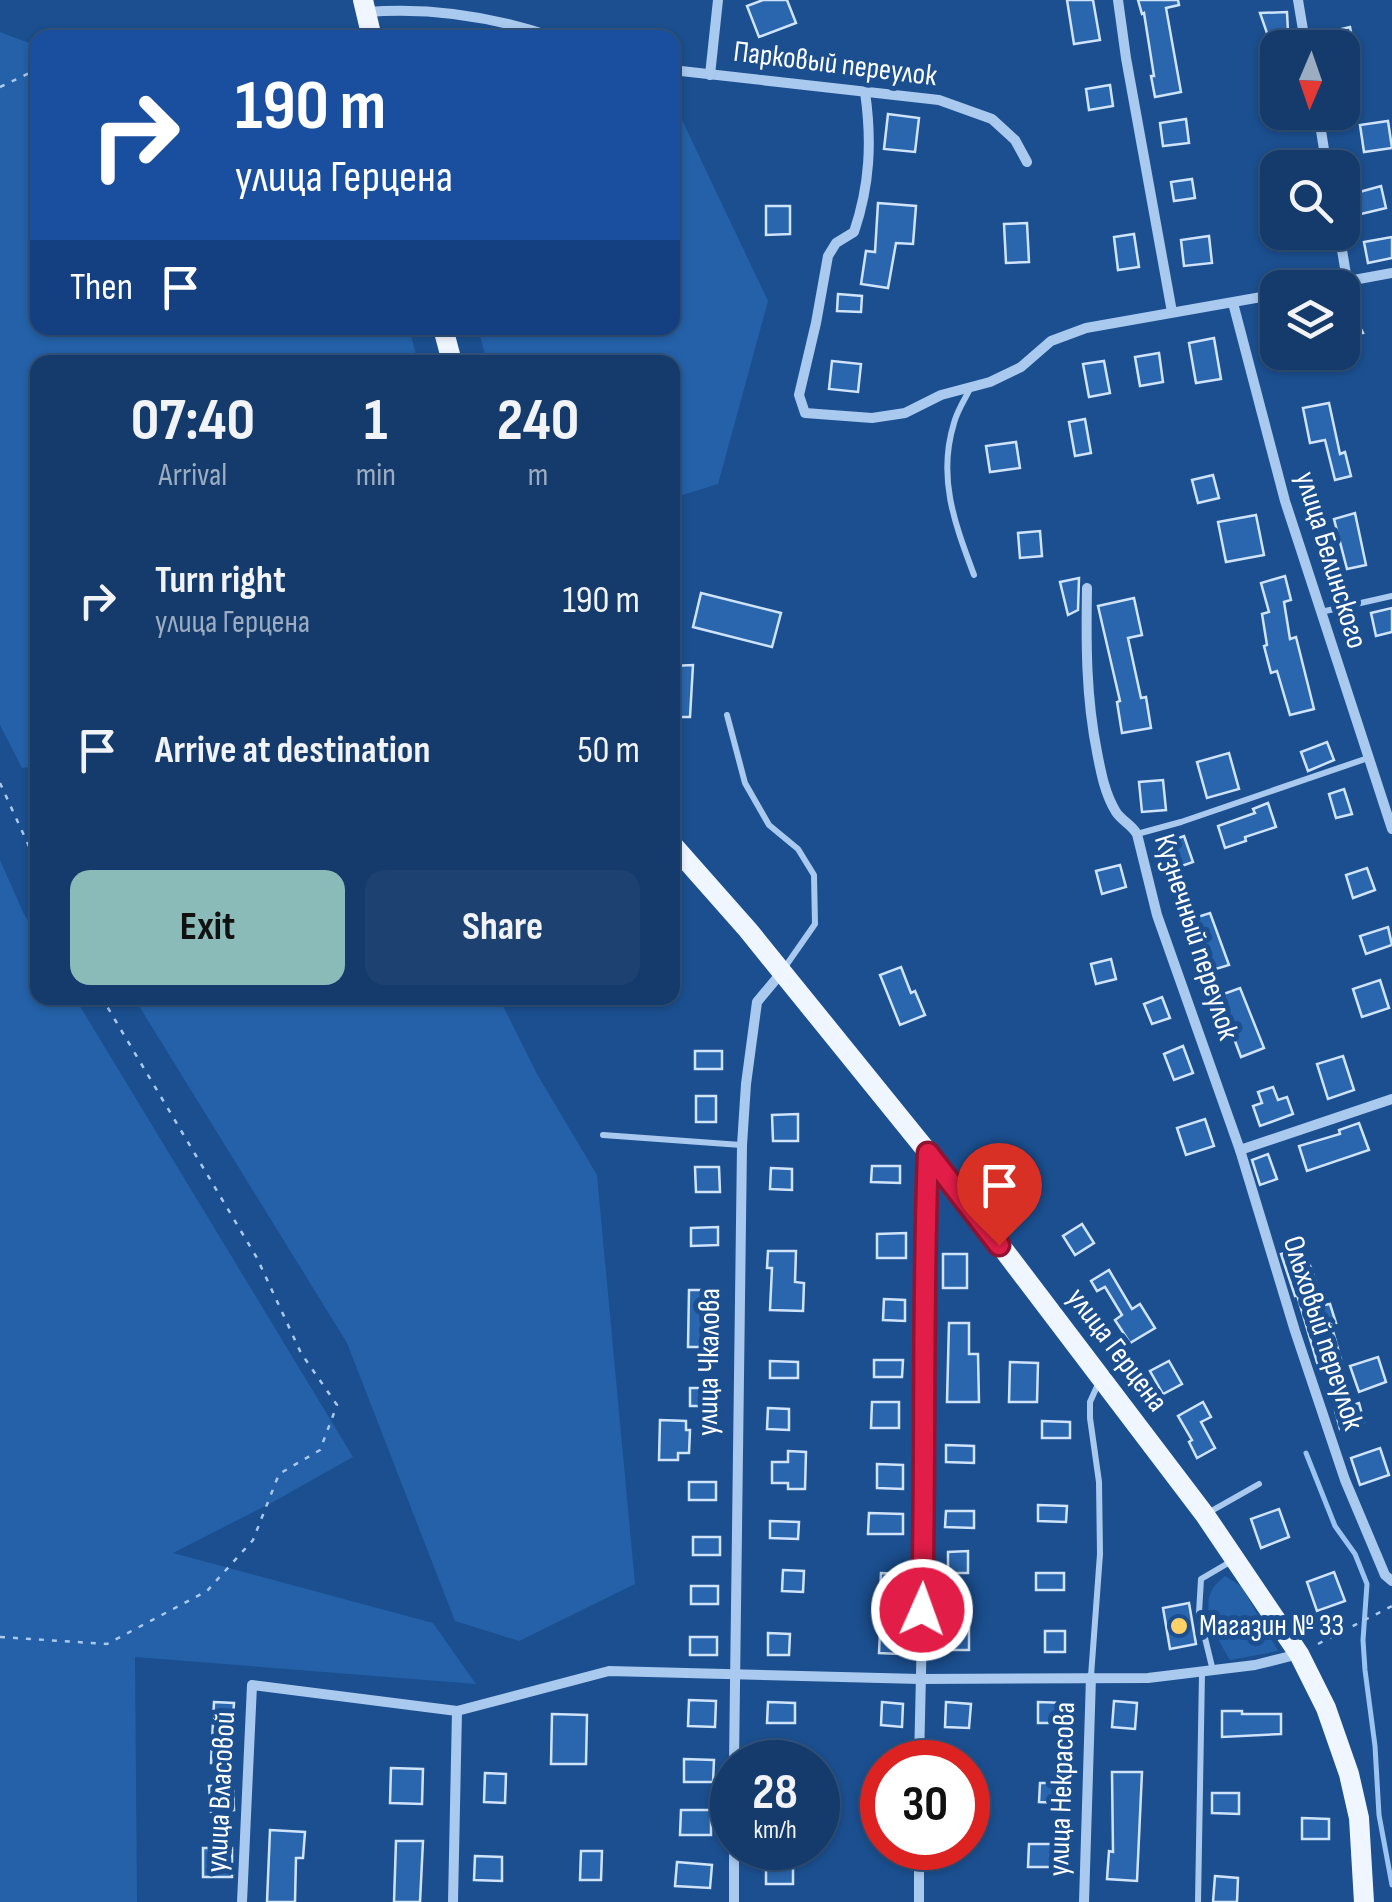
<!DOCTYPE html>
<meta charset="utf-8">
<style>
body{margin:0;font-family:"Sofia Sans Condensed",sans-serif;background:#1d4271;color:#f1f3f6;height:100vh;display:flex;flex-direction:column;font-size:38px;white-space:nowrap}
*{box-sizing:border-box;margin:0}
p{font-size:32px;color:#9dadc1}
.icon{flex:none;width:55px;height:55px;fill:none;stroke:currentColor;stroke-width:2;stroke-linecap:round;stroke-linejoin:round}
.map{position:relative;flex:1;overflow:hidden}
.details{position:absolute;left:30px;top:355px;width:650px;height:650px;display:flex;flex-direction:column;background:#143b6b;border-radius:20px;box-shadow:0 2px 8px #0004,0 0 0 2px #33557e}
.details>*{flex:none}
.top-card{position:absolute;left:30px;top:30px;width:650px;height:305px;border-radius:20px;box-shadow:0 2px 8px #0004,0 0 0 2px #33557e;background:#1a4fa0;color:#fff;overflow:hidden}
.needle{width:65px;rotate:182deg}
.buttons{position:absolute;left:1260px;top:30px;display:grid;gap:20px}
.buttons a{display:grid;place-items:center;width:100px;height:100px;border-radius:20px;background:#143b6b;box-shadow:0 2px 8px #0004,0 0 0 2px #33557e;font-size:50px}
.speed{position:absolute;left:710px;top:1740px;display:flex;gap:20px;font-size:50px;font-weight:700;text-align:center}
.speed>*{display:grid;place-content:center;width:130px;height:130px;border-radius:50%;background:#143b6b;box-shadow:0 2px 8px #0004,0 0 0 2px #33557e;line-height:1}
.speed small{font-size:25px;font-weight:400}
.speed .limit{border:15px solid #d22;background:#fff;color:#111}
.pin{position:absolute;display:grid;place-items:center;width:85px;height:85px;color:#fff;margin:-102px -42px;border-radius:50% 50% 50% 0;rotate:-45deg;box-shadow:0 0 10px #0007}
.pin .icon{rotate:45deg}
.me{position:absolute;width:110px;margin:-55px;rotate:2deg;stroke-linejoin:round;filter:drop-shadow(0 0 8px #0008)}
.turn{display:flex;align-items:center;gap:35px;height:210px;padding:0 40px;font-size:45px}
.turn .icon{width:130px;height:130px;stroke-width:2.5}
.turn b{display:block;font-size:70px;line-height:85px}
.then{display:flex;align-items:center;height:95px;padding:0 40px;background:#0003;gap:20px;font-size:38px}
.eta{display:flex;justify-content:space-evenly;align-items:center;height:170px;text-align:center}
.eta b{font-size:60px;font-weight:700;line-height:70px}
.button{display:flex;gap:20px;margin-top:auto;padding:20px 40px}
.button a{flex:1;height:115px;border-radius:20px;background:#8bbbb9;color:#111;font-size:40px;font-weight:700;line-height:115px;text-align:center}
.button a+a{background:#1d4271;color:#f1f3f6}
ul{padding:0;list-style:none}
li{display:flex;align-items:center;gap:30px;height:150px;padding:0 40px}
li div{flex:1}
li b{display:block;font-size:38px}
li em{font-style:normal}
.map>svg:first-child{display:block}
</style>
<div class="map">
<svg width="1392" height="1902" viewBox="0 0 1392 1902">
<rect width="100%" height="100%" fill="#1b4f8f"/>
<g fill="#2461a8">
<path d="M0 32 37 46 38 328H409L418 362H38V766L22 768 0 725Z"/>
<path d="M673 101 768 301 718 484 673 498 672 362H487L478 328H672Z"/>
<path d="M0 860 23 912 37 936 38 998H75L353 1457 273 1502 173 1553 433 1623 476 1684 135 1657 137 1902H0Z"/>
<path d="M134 998H499L537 1074 597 1175 635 1584 519 1641 455 1621 347 1343Z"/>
<path d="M1225 1576 1242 1587 1278 1651 1230 1660C1219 1640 1199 1611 1213 1588 1216 1583 1221 1580 1225 1576Z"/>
</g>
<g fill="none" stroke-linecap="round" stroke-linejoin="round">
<path stroke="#9cc4f0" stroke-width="5" d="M1306 1453 1335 1526 1355 1554 1367 1584 1363 1640 1365 1670 1375 1746 1379 1815 1392 1885"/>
</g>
<g fill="#2a66ad" stroke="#cfe3fa" stroke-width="2.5">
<path d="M763 0H787L796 23 759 37 747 6Z"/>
<path d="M1067 0H1093L1100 40 1074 44Z"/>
<path d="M1138 0H1178L1179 5 1166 8 1181 92 1155 97 1151 76H1154L1144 13 1142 14Z"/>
<path d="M1287 12 1288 32H1278V58L1276 59 1260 13Z"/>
<path d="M1350 27 1354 48H1329L1325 33Z"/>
<path d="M1110 85 1113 106 1089 110 1086 89Z"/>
<path d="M888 114 919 118 915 152 884 149Z"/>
<path d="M1186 119 1189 143 1163 146 1160 123Z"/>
<path d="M1388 121 1392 148 1364 152 1360 125Z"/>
<path d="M1192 179 1195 198 1174 201 1171 182Z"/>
<path d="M1381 186 1386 208 1361 214 1356 193Z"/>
<path d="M878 203 916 206 913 244 896 243 888 288 861 284 866 251 875 252Z"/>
<path d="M766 206H790V234L766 235Z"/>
<path d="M1027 223 1029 262 1006 263 1004 224Z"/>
<path d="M1134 234 1139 267 1118 270 1114 237Z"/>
<path d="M1209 236 1212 263 1184 266 1181 240Z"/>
<path d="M1392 237V258L1368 263 1364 242Z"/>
<path d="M1342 293 1363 333 1342 338Z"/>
<path d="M838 294 862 296 861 312 837 311Z"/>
<path d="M1214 338 1221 379 1196 383 1189 343Z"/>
<path d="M1159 353 1163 382 1140 386 1135 357Z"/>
<path d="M832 361 861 364 858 392 829 389Z"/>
<path d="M1104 361 1110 393 1089 397 1083 364Z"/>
<path d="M1329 403 1340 454 1345 452 1351 476 1335 480 1325 440 1310 443 1303 408Z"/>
<path d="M1085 419 1091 453 1075 456 1069 422Z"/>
<path d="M1016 442 1020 468 990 472 986 446Z"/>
<path d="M1213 475 1219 498 1198 503 1192 480Z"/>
<path d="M1355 513 1366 565 1347 569 1334 519Z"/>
<path d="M1256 515 1264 555 1226 562 1218 522Z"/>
<path d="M1040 531 1042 556 1020 558 1018 533Z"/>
<path d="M1285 576 1291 600 1284 602 1290 639 1296 637 1314 709 1290 715 1277 671 1271 673 1264 646 1267 645 1262 614 1269 612 1261 583Z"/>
<path d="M1079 578 1078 610 1068 615 1060 582Z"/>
<path d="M701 593 781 613 772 647 693 627Z"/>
<path d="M1134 598 1142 635 1128 638 1141 698 1146 697 1151 728 1122 733 1117 702 1120 701 1098 606Z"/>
<path d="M1392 608V632L1376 636 1371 613Z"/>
<path d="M693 665 690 717H672V666Z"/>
<path d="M1327 742 1334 760 1308 771 1301 752Z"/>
<path d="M1229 753 1239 789 1207 798 1197 762Z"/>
<path d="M1163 780 1166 810 1142 812 1139 782Z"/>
<path d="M1344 789 1352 814 1336 818 1329 794Z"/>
<path d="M1268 803 1276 827 1245 837 1246 841 1225 848 1218 826 1255 813 1253 809Z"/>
<path d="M1184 836 1193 862 1168 871 1159 845Z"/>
<path d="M1120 865 1126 887 1102 894 1096 871Z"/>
<path d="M1367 868 1375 890 1353 898 1346 875Z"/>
<path d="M1210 913 1229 965 1206 972 1188 920Z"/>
<path d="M1388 927 1392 945 1366 954 1360 936Z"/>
<path d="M1111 959 1116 979 1096 984 1091 964Z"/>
<path d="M901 967 911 993 915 991 925 1015 900 1025 880 975Z"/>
<path d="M1380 980 1389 1008 1362 1017 1353 989Z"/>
<path d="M1240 988 1264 1048 1241 1057 1218 996Z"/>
<path d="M1162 997 1170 1018 1152 1024 1144 1004Z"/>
<path d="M1183 1046 1193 1073 1174 1080 1164 1054Z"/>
<rect x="695" y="1051" width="27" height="18"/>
<path d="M1343 1056 1354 1090 1328 1099 1317 1064Z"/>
<path d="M1273 1087 1278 1100 1287 1097 1293 1114 1260 1126 1253 1106 1262 1103 1258 1092Z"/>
<rect x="696" y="1096" width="20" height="26"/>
<path d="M798 1114V1141H773L772 1115Z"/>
<path d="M1205 1119 1214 1146 1186 1155 1177 1128Z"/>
<path d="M1359 1123 1369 1150 1307 1171 1299 1146 1340 1134 1339 1130Z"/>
<path d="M1268 1154 1277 1179 1260 1185 1252 1160Z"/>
<path d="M872 1166H900V1183L871 1182Z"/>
<path d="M695 1167H719L720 1192H696Z"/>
<path d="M771 1168 792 1169V1190L770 1189Z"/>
<path d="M1082 1224 1094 1243 1075 1255 1063 1236Z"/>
<path d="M718 1227V1245L691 1246V1228Z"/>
<path d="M906 1233V1258H877V1234Z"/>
<path d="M1303 1246 1324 1305 1330 1304 1336 1323 1331 1324 1342 1363 1319 1369 1297 1295 1295 1296 1281 1254Z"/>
<path d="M768 1251H796L795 1282 804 1283 803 1311 770 1310 772 1268H767Z"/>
<rect x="943" y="1254" width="24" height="34"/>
<path d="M1109 1270 1132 1309 1140 1304 1155 1328 1130 1343 1115 1320 1122 1315 1105 1287 1097 1291 1091 1281Z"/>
<path d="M689 1290H716V1347H688Z"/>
<path d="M884 1299 905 1300V1321L883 1320Z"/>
<path d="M949 1323H969V1354H978L979 1402H947Z"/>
<path d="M1378 1357 1386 1382 1359 1392 1350 1366Z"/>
<path d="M874 1360H903L902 1377H874Z"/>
<path d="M770 1361 798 1362V1378H770Z"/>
<path d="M1169 1361 1182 1384 1163 1394 1150 1371Z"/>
<path d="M1010 1362 1038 1363 1037 1402H1009Z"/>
<rect x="690" y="1388" width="27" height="18"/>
<path d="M872 1402H899V1428H871Z"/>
<path d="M1203 1402 1211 1417 1201 1422 1215 1448 1197 1458 1189 1442 1192 1440 1178 1416Z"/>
<path d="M1359 1403 1364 1422 1340 1429 1335 1410Z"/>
<path d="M768 1408 789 1409V1430L767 1429Z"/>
<path d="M660 1420 686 1421V1430H690L689 1453H678V1460H659Z"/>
<path d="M1042 1421 1070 1422V1438H1042Z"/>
<path d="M946 1445 974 1446V1463L946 1462Z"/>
<path d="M1380 1448 1389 1475 1360 1485 1351 1458Z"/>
<path d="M788 1451 806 1452 805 1489H788V1483H772V1462H788Z"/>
<path d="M877 1464 903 1465V1489L877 1488Z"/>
<rect x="689" y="1482" width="27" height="18"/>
<path d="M1038 1505 1067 1506 1066 1522 1038 1521Z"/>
<path d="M1279 1509 1289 1537 1261 1548 1251 1519Z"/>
<path d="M946 1511H974V1528L945 1527Z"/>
<path d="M869 1513 903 1514V1534H868Z"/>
<path d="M770 1521 799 1522 798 1539 770 1538Z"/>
<rect x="693" y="1537" width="27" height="18"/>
<path d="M968 1551V1573H948V1552Z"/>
<path d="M783 1570 804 1571 803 1592 782 1591Z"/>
<path d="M1334 1572 1345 1601 1317 1611 1307 1582Z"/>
<path d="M881 1573 902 1574 901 1595 880 1594Z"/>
<rect x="1036" y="1573" width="28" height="17"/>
<rect x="691" y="1586" width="27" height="18"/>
<path d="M1189 1603 1196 1644 1170 1649 1163 1608Z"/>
<rect x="949" y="1629" width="20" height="21"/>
<rect x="1045" y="1631" width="20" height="21"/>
<path d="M880 1632 901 1633 900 1654 879 1653Z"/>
<path d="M768 1633 790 1634 789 1655H768Z"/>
<rect x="690" y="1637" width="27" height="18"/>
<path d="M689 1700 716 1701 715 1727 688 1726Z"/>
<path d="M1114 1701 1137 1703 1135 1729 1112 1727Z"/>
<path d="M214 1702 234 1703 230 1764 211 1763Z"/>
<path d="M768 1702 795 1703V1723H767Z"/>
<path d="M882 1702 903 1704 902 1727 881 1725Z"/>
<path d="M946 1702 971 1704 969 1728 945 1727Z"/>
<path d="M1038 1702 1065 1703V1723H1038Z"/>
<path d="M1222 1711H1242V1714H1281V1734L1222 1737Z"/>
<path d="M552 1714 587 1715 586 1764H551Z"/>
<path d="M684 1759 714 1760 713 1782H684Z"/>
<path d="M391 1768 423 1769 422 1804 390 1803Z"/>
<path d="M1112 1772H1142L1137 1881 1107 1879 1109 1851 1113 1852Z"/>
<path d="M485 1773 506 1774 505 1803 484 1802Z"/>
<path d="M1040 1783H1062V1803L1039 1802Z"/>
<path d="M233 1785 234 1810 211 1812 209 1786Z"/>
<path d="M1212 1793H1239V1814L1212 1813Z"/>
<path d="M681 1810H711V1835H680Z"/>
<path d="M1302 1818 1329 1819V1839H1302Z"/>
<path d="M270 1830 305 1832 303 1858H296L295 1902H267Z"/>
<path d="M396 1841H423L420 1902H394Z"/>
<path d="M1029 1844H1065V1867H1028Z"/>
<rect x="203" y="1848" width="29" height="29"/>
<path d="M581 1851H602L601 1880H580Z"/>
<path d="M475 1856 502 1857V1881L474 1880Z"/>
<path d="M677 1862 712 1865 710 1888 675 1886Z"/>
<path d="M766 1863 793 1864V1884H766Z"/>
<path d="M1215 1876 1238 1878 1237 1902H1213Z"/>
</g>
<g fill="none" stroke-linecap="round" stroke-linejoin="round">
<g stroke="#a9c9ee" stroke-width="2.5" stroke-dasharray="5 8" stroke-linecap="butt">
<path d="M0 87 38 69"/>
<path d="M0 783 38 866"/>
<path d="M0 1637 107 1644 207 1591 253 1540 279 1474 320 1450 337 1405 301 1353 257 1258 102 998"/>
<path d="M1318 1644 1392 1606"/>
</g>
<g stroke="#a9c9ee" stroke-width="6">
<path d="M971 387C965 399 957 411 954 423 937 478 955 524 974 575"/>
<path d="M1321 612 1392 596"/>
<path d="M727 715 745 783 769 825 798 849 814 875 815 924 785 967"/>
<path d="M1137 834 1181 822 1368 758"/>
<path d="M603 1135 741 1145"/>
<path d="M1206 1514 1259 1484"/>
<path d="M1213 1671 1199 1613 1201 1579 1230 1562"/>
<path d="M1091 1676 1100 1554 1099 1482 1090 1418V1402L1099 1382"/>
<path d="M1198 1902 1202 1673"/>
</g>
<g stroke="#a9c9ee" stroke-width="10">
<path d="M1118 0 1126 58 1172 312"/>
<path d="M1298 0 1306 48"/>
<path d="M367 12C431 7 495 17 556 38"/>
<path d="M672 70 939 100 992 119 1015 140 1027 162"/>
<path d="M710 75 718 0"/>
<path d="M865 92C872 141 870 185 854 232L836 243 828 256 816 323 799 395 805 413 872 418 905 413 941 395 990 382 1021 367 1051 341 1086 328 1278 294"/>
<path d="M1318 112 1327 168"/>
<path d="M1339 232 1347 280"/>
<path d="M1310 288 1392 273"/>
<path d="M1233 303 1285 501 1392 829"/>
<path d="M1087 588C1086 644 1086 697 1097 752 1101 773 1105 794 1116 812 1122 821 1131 824 1137 834L1157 915 1240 1150 1295 1331 1345 1480 1385 1575 1392 1581"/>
<path d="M1240 1150 1392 1099"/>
<path d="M734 1762 742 1145 746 1084 757 1002 782 972"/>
<path d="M919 1762 924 1541V1250L928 1154"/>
<path d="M734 1848V1902"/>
<path d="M242 1902 252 1685 457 1711 609 1671 920 1679 1148 1678 1255 1665 1299 1654"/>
<path d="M453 1902 457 1711"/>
<path d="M919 1902V1848"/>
<path d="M1084 1902 1091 1677"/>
</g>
<g stroke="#f0f6ff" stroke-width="20">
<path d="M363 0 372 38"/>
<path d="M443 328 452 362"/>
<path d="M672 844 748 930 956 1187 1205 1515 1299 1654 1326 1708 1349 1774 1359 1818 1364 1902"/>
</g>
</g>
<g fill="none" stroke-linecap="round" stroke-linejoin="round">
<g stroke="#92132f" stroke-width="25">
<path id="route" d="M922 1610C926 1458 922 1305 928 1153L999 1245"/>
</g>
<use href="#route" stroke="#e11d48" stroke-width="18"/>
</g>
<circle fill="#ffd166" stroke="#1b4f8f" stroke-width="4" cx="1179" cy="1626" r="10"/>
<g text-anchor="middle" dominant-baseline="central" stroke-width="10" stroke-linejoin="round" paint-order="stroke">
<g font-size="30" fill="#fff" stroke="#1b4f8f">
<text transform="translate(835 64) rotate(7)">Парковый переулок</text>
<text transform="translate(1331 560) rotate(73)">улица Белинского</text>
<text transform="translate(1196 937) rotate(72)">Кузнечный переулок</text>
<text transform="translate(1323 1333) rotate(72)">Ольховый переулок</text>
<text transform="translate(1117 1350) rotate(53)">улица Герцена</text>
<text transform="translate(709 1362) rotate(-89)">улица Чкалова</text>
<text transform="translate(1062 1789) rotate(-88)">улица Некрасова</text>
<text transform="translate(221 1792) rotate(-87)">улица Власовой</text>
</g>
<g font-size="30" fill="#fff" stroke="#1b4f8f" text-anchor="start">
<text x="1199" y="1626">Магазин № 33</text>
</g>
</g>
</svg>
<div class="buttons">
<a><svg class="needle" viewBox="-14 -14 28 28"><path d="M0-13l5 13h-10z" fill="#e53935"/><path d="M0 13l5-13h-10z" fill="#9dadc1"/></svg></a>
<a><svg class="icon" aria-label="search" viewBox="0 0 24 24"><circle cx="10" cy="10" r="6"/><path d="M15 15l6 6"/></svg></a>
<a><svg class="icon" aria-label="layers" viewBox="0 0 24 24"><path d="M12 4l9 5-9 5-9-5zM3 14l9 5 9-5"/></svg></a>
</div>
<div class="speed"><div>28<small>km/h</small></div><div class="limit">30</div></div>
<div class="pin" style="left:999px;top:1245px;background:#d93025"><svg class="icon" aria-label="arrive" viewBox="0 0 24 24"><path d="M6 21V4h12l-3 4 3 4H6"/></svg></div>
<svg class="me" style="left:922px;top:1610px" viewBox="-20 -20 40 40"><circle r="17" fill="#e11d48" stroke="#fff" stroke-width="3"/><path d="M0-11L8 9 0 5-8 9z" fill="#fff"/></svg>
<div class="top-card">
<div class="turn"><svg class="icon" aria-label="right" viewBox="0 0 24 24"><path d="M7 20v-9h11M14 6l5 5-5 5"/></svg><div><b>190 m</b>улица Герцена</div></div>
<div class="then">Then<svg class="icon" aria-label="arrive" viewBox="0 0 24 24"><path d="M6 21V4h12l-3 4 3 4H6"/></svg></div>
</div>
<section class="details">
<div class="eta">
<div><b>07:40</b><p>Arrival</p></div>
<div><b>1</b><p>min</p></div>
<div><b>240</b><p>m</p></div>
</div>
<ul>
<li><svg class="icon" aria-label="right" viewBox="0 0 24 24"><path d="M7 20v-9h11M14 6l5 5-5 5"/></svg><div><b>Turn right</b><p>улица Герцена</p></div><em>190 m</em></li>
<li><svg class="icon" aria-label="arrive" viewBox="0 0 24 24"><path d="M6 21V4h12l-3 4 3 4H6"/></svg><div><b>Arrive at destination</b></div><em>50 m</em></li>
</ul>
<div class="button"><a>Exit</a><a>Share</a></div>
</section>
</div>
